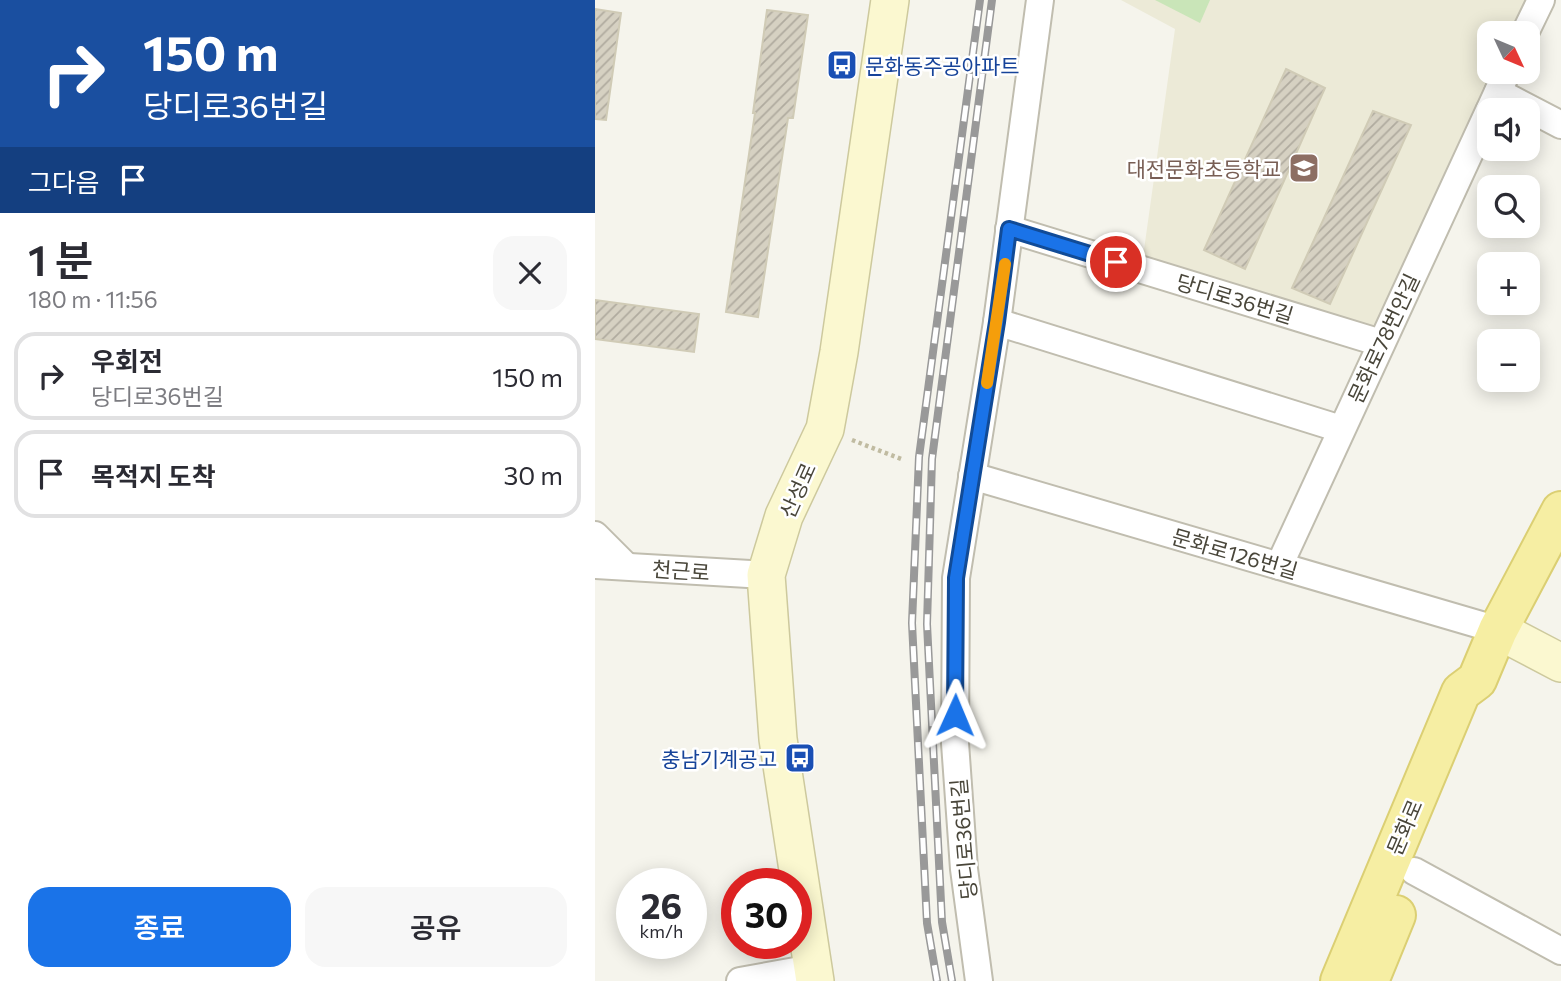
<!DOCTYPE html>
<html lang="ko">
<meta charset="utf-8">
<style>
body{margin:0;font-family:Commissioner,"Noto Sans KR",sans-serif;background:#f7f7f7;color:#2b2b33;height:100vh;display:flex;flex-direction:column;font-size:26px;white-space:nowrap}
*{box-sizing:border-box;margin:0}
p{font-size:23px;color:#7c7c81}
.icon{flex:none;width:38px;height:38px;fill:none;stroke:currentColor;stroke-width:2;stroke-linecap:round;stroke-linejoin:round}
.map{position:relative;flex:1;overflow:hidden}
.details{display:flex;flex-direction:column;background:#fff;width:595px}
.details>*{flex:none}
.guide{background:#1a4fa0;color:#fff;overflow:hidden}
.needle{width:46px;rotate:134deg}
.tools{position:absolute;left:882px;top:21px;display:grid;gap:14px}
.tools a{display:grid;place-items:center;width:63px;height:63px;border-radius:14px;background:#fff;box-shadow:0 4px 18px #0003;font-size:35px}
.speed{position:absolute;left:21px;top:868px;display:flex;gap:14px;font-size:35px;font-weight:700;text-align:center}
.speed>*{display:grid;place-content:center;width:91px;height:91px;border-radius:50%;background:#fff;box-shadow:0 4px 18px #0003;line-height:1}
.speed small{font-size:18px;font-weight:400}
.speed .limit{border:10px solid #d22;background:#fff;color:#111}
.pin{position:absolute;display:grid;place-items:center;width:60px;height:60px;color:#fff;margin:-30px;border:4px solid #fff;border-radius:50%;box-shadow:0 2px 7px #0007}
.me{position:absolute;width:77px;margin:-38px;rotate:1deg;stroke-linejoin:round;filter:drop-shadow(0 0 5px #0008)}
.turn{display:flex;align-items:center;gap:24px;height:147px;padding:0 28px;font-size:32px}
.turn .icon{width:91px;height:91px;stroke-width:2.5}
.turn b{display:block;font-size:49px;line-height:60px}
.then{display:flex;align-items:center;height:66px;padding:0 28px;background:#0003;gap:14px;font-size:26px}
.round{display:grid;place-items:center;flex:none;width:74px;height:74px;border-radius:21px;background:#f7f7f7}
.headline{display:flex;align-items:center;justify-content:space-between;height:119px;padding:0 28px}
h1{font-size:42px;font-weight:600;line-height:52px}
.button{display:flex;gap:14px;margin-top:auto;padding:14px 28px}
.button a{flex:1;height:80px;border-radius:21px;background:#1a73e8;color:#fff;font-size:28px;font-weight:600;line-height:80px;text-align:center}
.button a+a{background:#f7f7f7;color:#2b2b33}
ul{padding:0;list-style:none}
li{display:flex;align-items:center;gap:21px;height:88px;margin:0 14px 10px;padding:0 14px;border:4px solid #e1e1e2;border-radius:21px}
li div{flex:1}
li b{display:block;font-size:26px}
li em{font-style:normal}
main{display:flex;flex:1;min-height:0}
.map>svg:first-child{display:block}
</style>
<main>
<section class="details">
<div class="guide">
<div class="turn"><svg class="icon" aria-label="right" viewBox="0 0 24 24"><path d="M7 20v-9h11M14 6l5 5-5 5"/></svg><div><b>150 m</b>당디로36번길</div></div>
<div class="then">그다음<svg class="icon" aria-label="arrive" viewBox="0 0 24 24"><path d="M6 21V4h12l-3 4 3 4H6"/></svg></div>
</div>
<div class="headline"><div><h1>1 분</h1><p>180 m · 11:56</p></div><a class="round"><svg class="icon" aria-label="close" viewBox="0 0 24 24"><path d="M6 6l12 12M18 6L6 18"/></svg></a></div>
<ul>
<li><svg class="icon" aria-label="right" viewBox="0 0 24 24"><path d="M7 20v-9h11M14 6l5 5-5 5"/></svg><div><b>우회전</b><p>당디로36번길</p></div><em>150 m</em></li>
<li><svg class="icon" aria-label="arrive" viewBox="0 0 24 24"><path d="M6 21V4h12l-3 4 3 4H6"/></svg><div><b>목적지 도착</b></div><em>30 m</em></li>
</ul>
<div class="button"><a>종료</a><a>공유</a></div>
</section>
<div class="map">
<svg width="966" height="981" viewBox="0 0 966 981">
<defs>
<pattern id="building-hatch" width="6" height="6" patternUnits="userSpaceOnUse" patternTransform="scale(1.75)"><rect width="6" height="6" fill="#d6d1c2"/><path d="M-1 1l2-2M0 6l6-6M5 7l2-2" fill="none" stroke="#b0ab9f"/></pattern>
</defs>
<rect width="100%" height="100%" fill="#f5f4ec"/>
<path fill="#ecead7" d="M526 0H936L920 33H894V72H903L781 335 547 264 580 29Z"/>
<path fill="#c9e5b8" d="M560 0H615L605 23Z"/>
<g fill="url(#building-hatch)" stroke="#d0cbb6" stroke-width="2">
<path d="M0 9 26 13 11 120 0 119Z"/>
<path d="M172 10 213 15 198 118H193L163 317 131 312 160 113H158Z"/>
<path d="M691 69 730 88 650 269 609 250Z"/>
<path d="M778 111 816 125 735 304 697 288Z"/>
<path d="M0 300 104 314 99 352 0 339Z"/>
</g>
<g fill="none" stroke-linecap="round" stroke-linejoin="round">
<g stroke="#c0bdaf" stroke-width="30">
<g id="minor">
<path d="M930 33 946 0"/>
<path d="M903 92 966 125"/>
<path d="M895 109 912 72"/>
<path d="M414 229 786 343"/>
<path d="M402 322 746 429"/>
<path d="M377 476 903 630"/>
<path d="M0 535 31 566"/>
<path d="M0 565 171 575"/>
<path d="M684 566 894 111"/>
<path d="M819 871 966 951"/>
<path d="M145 981 217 968"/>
<path d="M384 981 369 869 360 743 361 578 402 322 445 0"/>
</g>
</g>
<g stroke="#cdc99d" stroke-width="40">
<g id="secondary">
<path d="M903 630 966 663"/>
<path d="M220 981 183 739 171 575 189 516 230 429 244 352 295 0"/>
</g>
</g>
<g stroke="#dbcf73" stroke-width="42">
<g id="primary">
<path d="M745 981 866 692 882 680 903 630 966 511"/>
<path d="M774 981 801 915"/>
</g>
</g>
<path stroke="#c0bba1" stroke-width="4.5" stroke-dasharray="3.5 3.5" stroke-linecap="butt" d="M257 440 309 460"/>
<use href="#minor" stroke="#fff" stroke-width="26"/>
<use href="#secondary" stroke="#fbf8d0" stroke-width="37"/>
<use href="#primary" stroke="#f6eea3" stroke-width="38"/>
<g stroke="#999" stroke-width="8">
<g id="rail">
<path d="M342 981 332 923 317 623 324 457 385 0"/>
<path d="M357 981 347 922 332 624 337 459 397 0"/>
</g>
</g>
<use href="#rail" stroke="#fff" stroke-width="5" stroke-dasharray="16" stroke-linecap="butt"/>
</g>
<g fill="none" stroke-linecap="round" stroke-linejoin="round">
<g stroke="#114b97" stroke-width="18">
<path id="route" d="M360 715 361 578 402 322 414 229 521 262"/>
</g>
<use href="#route" stroke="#1a73e8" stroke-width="12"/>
<path stroke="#f59e0b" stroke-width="12" d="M392 383 410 264"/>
</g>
<defs>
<g id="bus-square" transform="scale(1.575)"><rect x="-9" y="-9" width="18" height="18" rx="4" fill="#1a4fb4" stroke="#fff"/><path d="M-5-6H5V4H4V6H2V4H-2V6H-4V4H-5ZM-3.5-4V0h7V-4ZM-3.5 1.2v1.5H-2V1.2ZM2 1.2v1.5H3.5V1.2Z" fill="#fff"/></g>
<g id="school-square" transform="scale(1.575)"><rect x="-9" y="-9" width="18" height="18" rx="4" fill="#8d6e63" stroke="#fff"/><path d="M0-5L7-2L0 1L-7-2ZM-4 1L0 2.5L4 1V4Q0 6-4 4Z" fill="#fff"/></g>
</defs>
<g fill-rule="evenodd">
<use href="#bus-square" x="247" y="65"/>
<use href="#school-square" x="709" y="168"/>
<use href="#bus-square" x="205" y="758"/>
</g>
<g text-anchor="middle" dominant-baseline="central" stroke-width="5" stroke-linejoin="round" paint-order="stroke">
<g font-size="21" fill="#164399" stroke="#fff" text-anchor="start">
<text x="270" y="65">문화동주공아파트</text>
<text x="182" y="758" text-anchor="end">충남기계공고</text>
</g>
<g font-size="21" fill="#785e54" stroke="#fff" text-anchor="end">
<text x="686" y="168">대전문화초등학교</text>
</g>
<g font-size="21" fill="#49463a" stroke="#fff">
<text transform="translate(640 298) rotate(17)">당디로36번길</text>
<text transform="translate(788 338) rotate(-65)">문화로78번안길</text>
<text transform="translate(202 490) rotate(-66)">산성로</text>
<text transform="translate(640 553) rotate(16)">문화로126번길</text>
<text transform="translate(86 570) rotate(4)">천근로</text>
<text transform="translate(809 827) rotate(-67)">문화로</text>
<text transform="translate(368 839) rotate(-95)">당디로36번길</text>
</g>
</g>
</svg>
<div class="tools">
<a><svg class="needle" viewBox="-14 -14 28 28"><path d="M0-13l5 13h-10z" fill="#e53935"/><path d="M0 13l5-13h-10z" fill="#7c7c81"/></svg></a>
<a><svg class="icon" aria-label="sound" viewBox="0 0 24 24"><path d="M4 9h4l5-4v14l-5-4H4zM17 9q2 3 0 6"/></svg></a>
<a><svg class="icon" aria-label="search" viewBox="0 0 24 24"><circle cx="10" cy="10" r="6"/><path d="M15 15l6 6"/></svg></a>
<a>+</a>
<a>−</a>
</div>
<div class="speed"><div>26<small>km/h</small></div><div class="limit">30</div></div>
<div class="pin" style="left:521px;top:262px;background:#d93025"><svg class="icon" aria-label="arrive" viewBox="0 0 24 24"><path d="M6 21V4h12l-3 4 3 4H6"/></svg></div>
<svg class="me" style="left:360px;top:715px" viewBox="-20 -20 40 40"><path d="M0-17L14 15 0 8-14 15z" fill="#1a73e8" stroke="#fff" stroke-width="4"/></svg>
</div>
</main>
